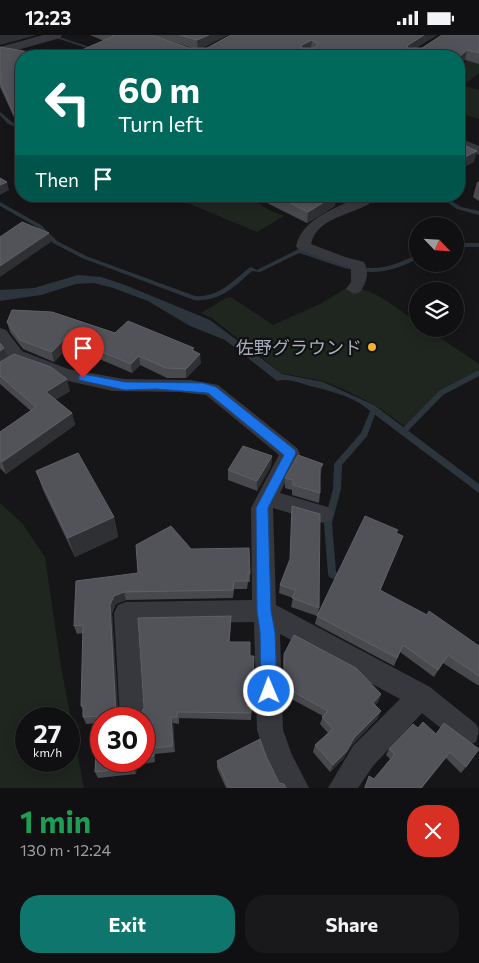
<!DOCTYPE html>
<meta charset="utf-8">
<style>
body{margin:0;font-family:Commissioner,"Noto Sans JP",sans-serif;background:#19191b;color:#f1f3f6;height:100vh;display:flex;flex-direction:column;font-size:19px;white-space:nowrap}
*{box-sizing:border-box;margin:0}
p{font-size:16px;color:#9c9d9f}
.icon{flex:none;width:28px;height:28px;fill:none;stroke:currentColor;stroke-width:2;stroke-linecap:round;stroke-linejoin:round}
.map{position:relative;height:753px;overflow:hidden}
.drawer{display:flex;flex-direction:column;background:#101012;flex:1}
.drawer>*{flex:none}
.hud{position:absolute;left:15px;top:15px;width:450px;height:152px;border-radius:20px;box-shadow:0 2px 12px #0003,0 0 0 1px #303032;background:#00695c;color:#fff;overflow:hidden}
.needle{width:32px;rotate:115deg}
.fabs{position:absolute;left:409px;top:182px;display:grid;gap:10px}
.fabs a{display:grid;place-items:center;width:55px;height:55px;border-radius:50%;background:#101012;box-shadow:0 2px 12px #0003,0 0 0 1px #303032;font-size:25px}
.speed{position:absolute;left:15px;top:672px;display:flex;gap:10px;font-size:25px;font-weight:700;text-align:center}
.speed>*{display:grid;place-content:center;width:65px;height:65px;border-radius:50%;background:#101012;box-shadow:0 2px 12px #0003,0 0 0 1px #303032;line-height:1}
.speed small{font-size:12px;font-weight:400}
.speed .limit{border:8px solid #d22;background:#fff;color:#111}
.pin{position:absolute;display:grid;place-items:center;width:42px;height:42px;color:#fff;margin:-51px -21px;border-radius:50% 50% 50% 0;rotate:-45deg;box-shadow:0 0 5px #0007}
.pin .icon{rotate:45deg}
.me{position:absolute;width:55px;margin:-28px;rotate:359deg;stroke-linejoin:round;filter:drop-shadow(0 0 4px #0008)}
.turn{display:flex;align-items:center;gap:18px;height:105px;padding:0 20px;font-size:22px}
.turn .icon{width:65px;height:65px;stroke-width:2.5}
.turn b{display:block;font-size:35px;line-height:42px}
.then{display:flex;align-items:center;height:48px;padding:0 20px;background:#0003;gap:10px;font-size:19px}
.round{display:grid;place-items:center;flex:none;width:52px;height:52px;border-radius:20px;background:#19191b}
.head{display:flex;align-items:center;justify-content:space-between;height:85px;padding:0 20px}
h1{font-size:30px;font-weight:700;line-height:38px;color:#1e9e55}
.button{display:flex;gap:10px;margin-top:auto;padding:10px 20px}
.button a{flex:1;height:58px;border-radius:20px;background:#0f766e;color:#fff;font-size:20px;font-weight:700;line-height:58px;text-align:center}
.button a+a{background:#19191b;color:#f1f3f6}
.status{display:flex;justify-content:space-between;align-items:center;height:35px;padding:0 25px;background:#101012;direction:ltr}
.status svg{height:14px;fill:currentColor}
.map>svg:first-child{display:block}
</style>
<div class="status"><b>12:23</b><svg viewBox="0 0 49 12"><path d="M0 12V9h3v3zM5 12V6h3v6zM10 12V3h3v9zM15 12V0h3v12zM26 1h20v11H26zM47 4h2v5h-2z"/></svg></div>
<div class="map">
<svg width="479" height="753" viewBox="0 0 479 753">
<rect width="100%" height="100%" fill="#161618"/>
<g fill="#1e261f" fill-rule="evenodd">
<path d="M479 16V38L464 50 459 48V32Z"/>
<path d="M459 49 479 55V84L459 78Z"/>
<path d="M177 161H248L269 175 284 181 257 197 185 167Z"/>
<path d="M348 252C375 253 396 273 417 287L418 294H427L479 329V336L442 357 406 392 375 370 343 354 323 346 281 338 212 283 201 278 226 263 231 262 273 290 320 269Z"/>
<path d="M0 468 22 488 45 522 61 632 84 753H0ZM26 684H69V726H26Z"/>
</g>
<path fill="#2c353c" d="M78 240 101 242 125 250 210 285 282 339 323 347 374 370 479 449V458C441 429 402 401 365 372 350 360 325 355 307 350 297 347 287 343 277 346L225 305 190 291 148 266 113 253 94 248 76 249 41 260 0 266V255L34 253Z"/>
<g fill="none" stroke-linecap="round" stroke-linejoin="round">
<g fill="#2c353c" fill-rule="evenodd">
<path d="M47 0H53L99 15 96 16Z"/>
<path d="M0 77 12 87 21 91V94L8 89 0 80Z"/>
<path d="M438 161H444L461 172 479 176V180L457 174Z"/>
<path d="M0 167 41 190 57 206 86 221 195 261C218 263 233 246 249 233L251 232 257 235 299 214C327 222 354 237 384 232 396 230 406 224 418 220V224C406 229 396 234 384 236 355 241 326 226 299 218L260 237 252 236C234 252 220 267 194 265L82 223 53 208 37 192 0 171Z"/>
<rect x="455" y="208" width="24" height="4"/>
<path d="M477 336H479V341L443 360 406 398H402L400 396 402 394 439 356Z"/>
<path d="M374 371 377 374 367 401 342 430 341 454 332 488 336 537 346 541 347 544 346 547 343 548 329 542 328 539 324 488 333 454 334 429 361 398 371 374Z"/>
</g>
<g fill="#37383d" fill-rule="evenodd">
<path d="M459 103 479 111V120L459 111Z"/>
<path d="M361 161H379C361 181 318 178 311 209L345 222 364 227C370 238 366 248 360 257L354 259 346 254 351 247V233L298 214 296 211C303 182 337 173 361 161Z"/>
<path d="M0 293 6 295 22 316 68 334 124 344 191 345 218 350 297 413 300 418 280 458 331 473 334 479 331 485 323 488 273 473 276 570 430 652 476 689 479 695 476 707 467 711 458 707 422 678 373 731 358 753H328L353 711 400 664 280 599 283 695 292 720 309 753H280L267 727 257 695 254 587 138 589 144 679 142 684H120L114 578 118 570 126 567 252 565 251 473 279 420 206 360 179 357 113 356 68 346 19 330 7 322 0 311Z"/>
</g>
<path fill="#37383d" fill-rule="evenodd" d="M43 0H62L60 3 0 20V12Z"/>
</g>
<g fill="#47494d" fill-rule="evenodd">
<path d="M90 0H152L189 13H192L152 0H228L202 13H207L231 0H437L416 13H422L479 0V29L465 25 68 21 104 6Z"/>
<path d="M0 12 17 89 0 52Z"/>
<path d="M479 146V166L473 162 477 147Z"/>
<path d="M253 161H336L335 171 307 188Z"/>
<path d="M345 161H356L351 164Z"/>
<path d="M7 287 115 298 195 316 201 328 186 343H167L140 330 132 338 69 311 54 327 23 314 10 297Z"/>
<path d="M0 308 7 323 70 356 55 365 72 378 75 390 6 439 0 433V397L31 376 0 349Z"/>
<path d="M272 421 271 431 257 456 228 445V435Z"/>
<path d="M36 436 114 482 118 502 75 522 43 455Z"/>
<path d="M321 439 320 440V458L319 468 292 460V455L285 453V443Z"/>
<path d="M292 471 319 573 318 578 397 498 400 509 380 556 479 611V651L443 628 434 642 400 617 394 631 315 589 317 581 291 572 293 563 279 558 280 550 290 525Z"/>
<path d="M191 514 250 539V547H248L247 554H234L233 563 126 565 116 569 112 578 118 679H140L231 589 229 607 250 621H254L251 685 179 683V689L173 688 175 717 155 719V727L137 730 136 739 98 743 95 737 97 688 86 689 83 682V675L81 671 83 598 77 599 74 591 138 538ZM144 684V726H101Z"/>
<path d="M284 619 381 659 378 667 375 670 378 683 352 710 343 724 330 737 313 717 315 710 328 698 320 689 323 681 284 660 283 627Z"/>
<path d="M423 687 466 732 461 738 446 723 422 753H364L369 741 374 744 390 724 386 720 389 714 418 693Z"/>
<path d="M266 721 279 748 286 753H226L217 733V726Z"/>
</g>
<g fill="#2f3033">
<path d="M0 0H37L0 10Z"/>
<path d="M209 0H228L198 15 197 5Z"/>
<path d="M424 0H437L406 19 408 10Z"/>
<path d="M312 5 311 14 301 19 302 10Z"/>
<path d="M467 15 465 25 459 30V22Z"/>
<path d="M21 77V88L17 89 14 79Z"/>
<path d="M477 116 474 127 459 135V125Z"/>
<path d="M7 147 9 155 0 160V150Z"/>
<path d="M334 161H336L335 171 307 188 308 177Z"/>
<path d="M49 198 51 207 0 242V231Z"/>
<path d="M66 302 69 311 54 327 52 317Z"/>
<path d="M4 313 8 325 0 330V316Z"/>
<path d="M200 319 201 328 186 343V334Z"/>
<path d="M139 321 140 330 132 338 131 329Z"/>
<path d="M67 344 70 356 49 369 46 357Z"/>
<path d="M72 378 75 390 6 439 2 427Z"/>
<path d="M272 421 271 431 257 456V446Z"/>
<path d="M323 429 321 439 319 443 320 433Z"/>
<path d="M114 482 118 502 75 522 68 503Z"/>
<path d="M403 501 400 509 377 564 380 555Z"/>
<path d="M124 557 126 565 116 569 112 578 119 684 116 679 110 570 114 561Z"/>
<path d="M231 581V589L229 615V607Z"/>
<path d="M381 659 378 667 370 675 373 668Z"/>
<path d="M381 676 378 683 352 710 343 724 330 737 333 730 354 703Z"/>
<path d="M171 682 173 688 175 717 173 711Z"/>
<path d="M154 713 155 719V727L154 721Z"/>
<path d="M135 726H136L137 730 136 739 134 733Z"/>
</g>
<g fill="#525359" stroke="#5f6168" fill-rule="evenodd">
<path d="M112 0H152L189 13H207L231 0H424L408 10 407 13H422L442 0H479V18L467 15 459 22 68 21 114 1ZM312 5 318 9 315 13H301L302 10Z"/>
<path d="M180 0H209L197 5Z"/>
<path d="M0 12 29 17 31 21H21V79V77L14 79 0 47Z"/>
<path d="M459 108 477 116 459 125Z"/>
<path d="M0 143 7 147 0 150Z"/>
<path d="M276 161H334L308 177Z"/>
<path d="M22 187 49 198 0 231V202Z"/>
<path d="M12 275 52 277 115 298 128 286 194 313 192 315 200 319 186 334 166 333 139 321 131 329 66 302 52 317 20 305 7 287Z"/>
<path d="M0 308 4 313 0 316Z"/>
<path d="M14 319 51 332 67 344 46 357 72 378 2 427 0 426V397L36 372 0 341V327Z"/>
<path d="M243 411 272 421 257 446 228 435Z"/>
<path d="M78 418 114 482 68 503 36 436Z"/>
<path d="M298 420 323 429 320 433V458L293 450V445L285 443Z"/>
<path d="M292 471 320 479 319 573 292 563 296 555 280 550 290 524Z"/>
<path d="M365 481 398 495 396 498 403 501 380 555 427 580 429 576 479 611V641L448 620 438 635 403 610 397 623 317 581Z"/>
<path d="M171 491 191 514 249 513 250 539 248 538V546H234L233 555 124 557 114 561 110 570 116 679H140L144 673 138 583 231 581 229 607H250V621H254L251 678 177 677V682H171L173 711 154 713V721L144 723V684H101V726H135L134 733 95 737 97 681 83 682V671H81L83 590 74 591 76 546 138 538 136 510Z"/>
<path d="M294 600 356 633 381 659 373 668 381 676 354 703 346 717 333 730 315 710 333 694 322 682 328 676 285 652 284 619Z"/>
<path d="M423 687 436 699 444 688 479 714 466 732 450 717 421 753H365L369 741 374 744 395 719 389 714 413 689 418 693Z"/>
<path d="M260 704 266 721 279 748 284 749 286 753H229L217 726Z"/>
</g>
<path fill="#1a73e8" stroke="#114b97" d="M83 339 125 347 203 348 216 352 295 415 296 418 268 473 271 576 275 597 277 656 275 661 269 664 264 661 261 656 260 597 257 576 256 473 284 420 208 358 156 354 125 355 79 345V340Z"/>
<circle fill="#f2b134" stroke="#111113" stroke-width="2" cx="372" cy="312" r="5"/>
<g text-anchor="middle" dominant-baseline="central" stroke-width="4.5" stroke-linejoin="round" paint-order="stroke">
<g font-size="18" fill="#a8adb8" stroke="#111113" text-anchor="end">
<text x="362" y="312">佐野グラウンド</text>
</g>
</g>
</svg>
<div class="fabs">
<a><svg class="needle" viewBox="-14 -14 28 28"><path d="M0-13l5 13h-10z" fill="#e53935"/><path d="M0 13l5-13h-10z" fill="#9c9d9f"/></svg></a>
<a><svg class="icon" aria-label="layers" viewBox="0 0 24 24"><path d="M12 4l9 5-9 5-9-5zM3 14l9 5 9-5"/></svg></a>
</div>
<div class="speed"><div>27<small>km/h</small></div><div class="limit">30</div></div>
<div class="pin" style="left:83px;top:343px;background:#d93025"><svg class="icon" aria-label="arrive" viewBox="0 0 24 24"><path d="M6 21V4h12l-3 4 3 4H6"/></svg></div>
<svg class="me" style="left:269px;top:656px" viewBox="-20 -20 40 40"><circle r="17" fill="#1a73e8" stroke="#fff" stroke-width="3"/><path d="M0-11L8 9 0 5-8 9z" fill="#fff"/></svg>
<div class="hud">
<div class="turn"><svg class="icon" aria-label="left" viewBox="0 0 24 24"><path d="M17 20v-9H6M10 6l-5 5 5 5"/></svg><div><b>60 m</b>Turn left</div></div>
<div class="then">Then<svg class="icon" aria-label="arrive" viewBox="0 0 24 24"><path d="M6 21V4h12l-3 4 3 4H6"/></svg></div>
</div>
</div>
<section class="drawer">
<div class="head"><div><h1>1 min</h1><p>130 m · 12:24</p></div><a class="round" style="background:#d93025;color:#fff"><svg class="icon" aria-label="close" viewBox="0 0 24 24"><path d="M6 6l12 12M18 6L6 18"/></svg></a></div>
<div class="button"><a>Exit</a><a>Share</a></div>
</section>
